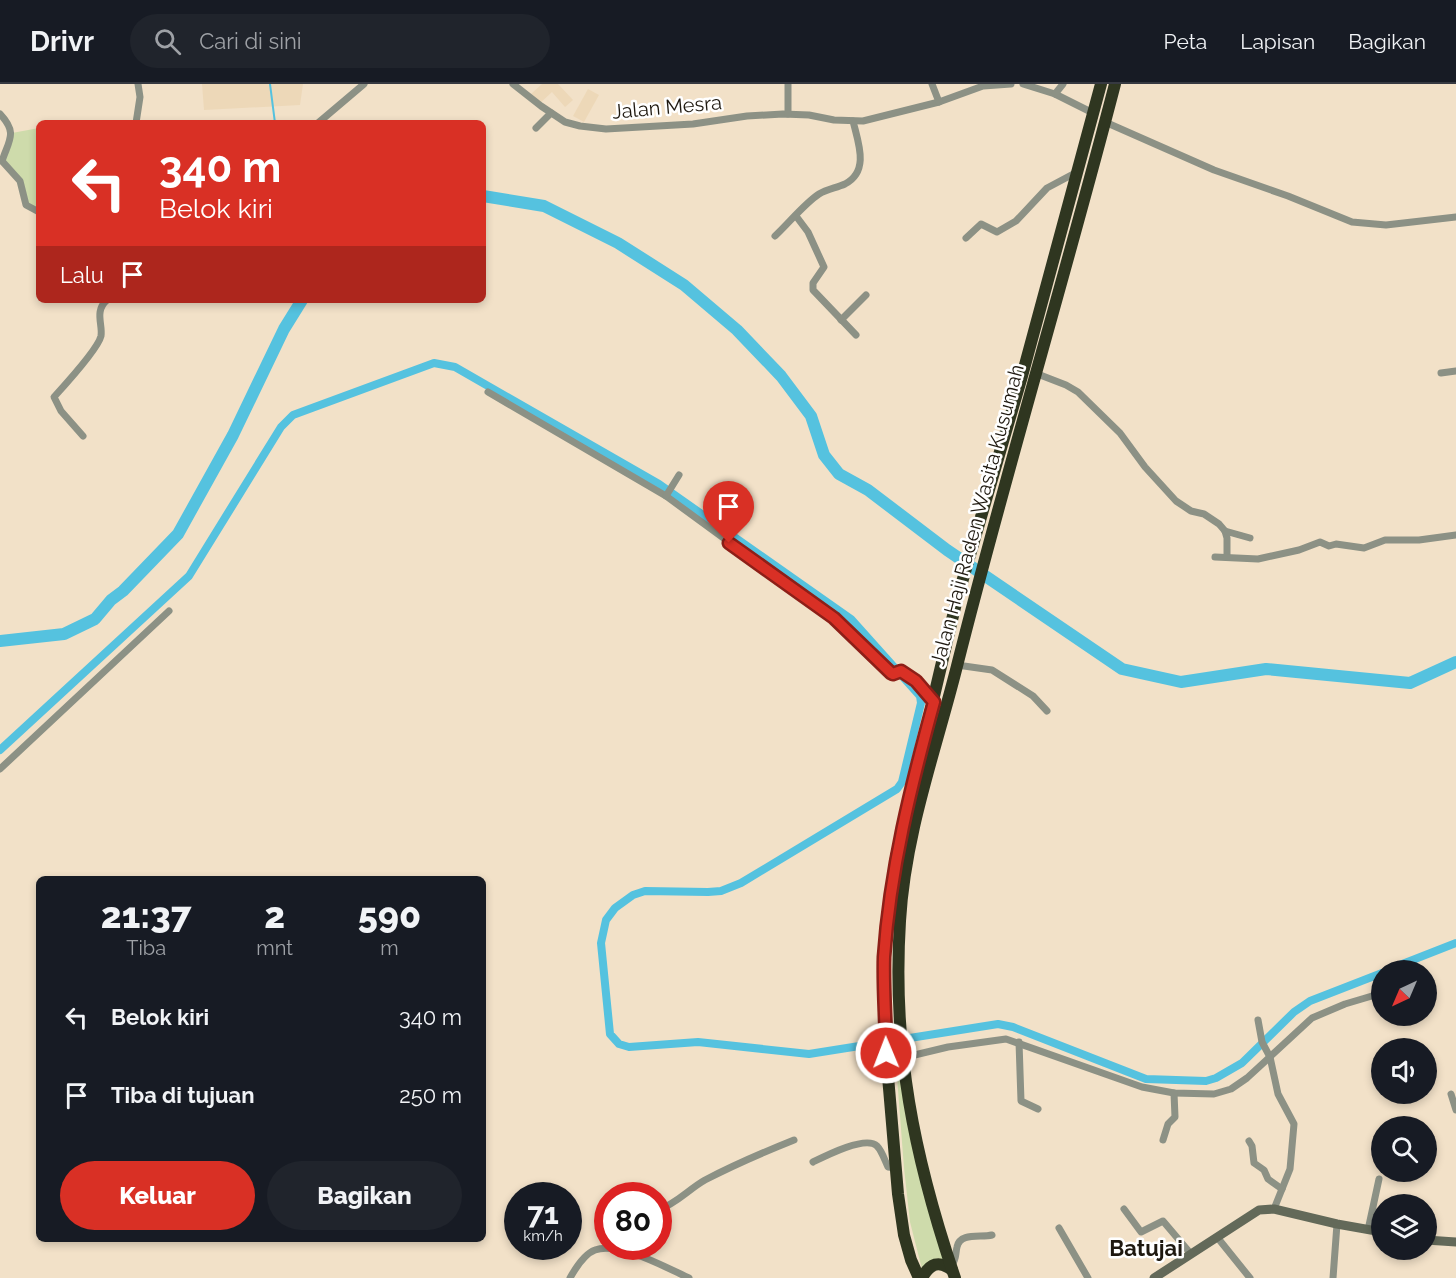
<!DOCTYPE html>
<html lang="id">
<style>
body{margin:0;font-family:Raleway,sans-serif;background:#20242c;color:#f1f3f6;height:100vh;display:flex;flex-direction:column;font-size:22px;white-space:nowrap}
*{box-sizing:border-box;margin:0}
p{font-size:20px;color:#9ea1a6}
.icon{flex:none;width:33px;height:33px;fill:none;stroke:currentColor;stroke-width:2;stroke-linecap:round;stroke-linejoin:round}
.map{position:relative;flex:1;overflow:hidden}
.side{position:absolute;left:36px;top:792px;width:450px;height:366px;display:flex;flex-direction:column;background:#171b24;border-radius:9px;box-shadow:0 3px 9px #0003}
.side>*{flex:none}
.top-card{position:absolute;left:36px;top:36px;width:450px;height:183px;border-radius:9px;box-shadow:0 3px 9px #0003;background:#d93025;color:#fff;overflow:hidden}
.needle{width:39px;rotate:224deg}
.fabs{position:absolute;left:1371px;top:876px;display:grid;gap:12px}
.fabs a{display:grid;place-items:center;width:66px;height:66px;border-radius:50%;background:#171b24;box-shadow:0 3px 9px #0003;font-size:30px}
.speed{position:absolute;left:504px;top:1098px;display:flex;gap:12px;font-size:30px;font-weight:700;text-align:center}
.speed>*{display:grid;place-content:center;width:78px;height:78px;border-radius:50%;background:#171b24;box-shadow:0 3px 9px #0003;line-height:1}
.speed small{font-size:15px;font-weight:400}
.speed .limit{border:9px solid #d22;background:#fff;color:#111}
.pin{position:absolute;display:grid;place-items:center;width:51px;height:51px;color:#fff;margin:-62px -26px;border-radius:50% 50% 50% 0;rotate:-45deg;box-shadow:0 0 6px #0007}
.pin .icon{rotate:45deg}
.me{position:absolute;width:66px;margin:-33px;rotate:359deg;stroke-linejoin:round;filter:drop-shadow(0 0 4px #0008)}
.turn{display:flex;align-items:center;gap:21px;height:126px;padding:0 24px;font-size:27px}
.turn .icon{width:78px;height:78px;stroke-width:2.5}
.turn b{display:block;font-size:42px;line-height:51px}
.then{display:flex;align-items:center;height:57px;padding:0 24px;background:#0003;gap:12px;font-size:22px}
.eta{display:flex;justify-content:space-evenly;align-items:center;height:102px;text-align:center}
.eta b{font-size:36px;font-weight:800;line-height:42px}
.cta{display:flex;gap:12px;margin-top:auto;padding:12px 24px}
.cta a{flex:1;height:69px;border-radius:36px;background:#d93025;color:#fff;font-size:24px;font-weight:800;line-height:69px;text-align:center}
.cta a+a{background:#20242c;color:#f1f3f6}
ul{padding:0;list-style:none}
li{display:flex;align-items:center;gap:18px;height:78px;padding:0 24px}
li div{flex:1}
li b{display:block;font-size:22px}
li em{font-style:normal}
header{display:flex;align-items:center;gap:36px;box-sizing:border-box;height:84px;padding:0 30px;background:#171b24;border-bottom:2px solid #363941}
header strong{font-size:28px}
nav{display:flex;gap:33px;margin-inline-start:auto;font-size:21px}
.search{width:420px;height:54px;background:#20242c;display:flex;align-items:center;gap:15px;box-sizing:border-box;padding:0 21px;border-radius:33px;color:#9ea1a6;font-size:22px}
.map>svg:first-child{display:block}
</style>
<header>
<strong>Drivr</strong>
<div class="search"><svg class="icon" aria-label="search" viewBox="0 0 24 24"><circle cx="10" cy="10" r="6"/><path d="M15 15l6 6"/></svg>Cari di sini</div>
<nav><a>Peta</a><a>Lapisan</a><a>Bagikan</a></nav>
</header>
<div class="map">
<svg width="1456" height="1194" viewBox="0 0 1456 1194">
<rect width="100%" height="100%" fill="#f2e1c8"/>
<g fill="#edd8b8">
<path d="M202 0H303L300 21 204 26Z"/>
<path d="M542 0H558L573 16 565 23 552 8 539 20 531 10Z"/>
<path d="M588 5 599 11 584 38 573 32Z"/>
</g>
<g fill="#cedbab">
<path d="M39 44V126L27 121 23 97 5 76 12 49Z"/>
<path d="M895 967H898L947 1177C936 1171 929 1176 922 1185L910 1138 904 1084Z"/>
</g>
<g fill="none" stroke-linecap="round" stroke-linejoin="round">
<path stroke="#55c2df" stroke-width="2" d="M270 0 275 39"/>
<g stroke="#55c2df" stroke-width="8">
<path d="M0 666 189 492 281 343 293 331 434 279 455 283 659 400 851 535 920 612 921 619 902 698 897 705 741 799 721 807 708 808 645 807 633 811 615 824 606 836 601 859 610 950 619 960 629 963 698 958 809 970 998 940 1013 943 1146 995 1206 997 1216 994 1242 979 1294 928 1310 917 1382 889"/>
<path d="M1387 886 1456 859"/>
</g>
<g stroke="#55c2df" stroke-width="12">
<path d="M483 112 544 122 618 159 684 201 737 246 781 292 811 332 824 371 839 390 868 406 947 466 1122 585 1181 598 1266 585 1410 599 1456 578"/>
<path d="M0 557 64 550 95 535 111 516 123 507 178 450 233 351 284 245 302 216"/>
</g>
<g stroke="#8c9185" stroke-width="7">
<path d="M513 0 541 22 565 38 580 42 606 45 693 40 747 32 783 30 809 31 834 36 863 37 939 18 983 2 1011 0"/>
<path d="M932 0 939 18"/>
<path d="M1023 0 1055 10 1093 29"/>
<path d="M1055 10 1063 0"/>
<path d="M0 30C18 49 9 56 2 77"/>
<path d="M788 30V0"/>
<path d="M1105 38 1214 86 1288 112 1352 138 1386 141 1456 133"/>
<path d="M136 39 140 13 138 0"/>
<path d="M318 39 364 0"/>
<path d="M536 44 551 29"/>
<path d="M2 77 20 97 26 121 39 128"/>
<path d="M796 132 808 148 824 183 813 199V206L856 251"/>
<path d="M775 152C788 140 805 119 819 110 827 105 836 104 845 100 870 87 858 58 853 37"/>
<path d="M966 154 981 140 997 148 1016 137 1047 104 1077 88"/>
<path d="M841 236 866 211"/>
<path d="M1035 289 1066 301 1078 308 1120 349 1145 383 1176 417 1191 427 1204 430 1219 440 1225 447 1227 454V473"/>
<path d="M1441 289 1456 287"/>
<path d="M488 308 666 412 834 535 890 589 902 587 911 592 934 618"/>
<path d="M83 352 61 327 54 313C64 302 98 265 101 252 103 241 94 227 107 216"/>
<path d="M666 412 679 391"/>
<path d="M1225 447 1250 454"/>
<path d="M1215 473 1258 475 1299 466 1320 458 1329 462 1336 460 1364 464 1385 456H1419L1456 451"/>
<path d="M957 581 992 586 1033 612 1047 627"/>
<path d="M0 685 169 527"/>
<path d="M1258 936 1262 958 1270 973 1278 1010 1294 1040 1290 1085 1274 1125"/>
<path d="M1019 958 1021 1017 1038 1025"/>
<path d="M902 974 948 963 1006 955 1142 1003 1174 1009 1214 1010 1231 1005 1247 994 1312 934 1345 920 1382 909"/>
<path d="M1451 1010 1456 1026"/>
<path d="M1163 1056 1168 1040 1175 1033 1174 1009"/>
<path d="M1249 1057 1252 1062 1254 1079 1264 1086 1268 1095 1282 1105"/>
<path d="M813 1078C825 1072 866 1051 877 1062 882 1067 885 1077 888 1083L896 1084"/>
<path d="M1124 1125 1141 1148 1163 1137 1191 1170"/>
<path d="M658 1126C676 1120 689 1105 705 1096 734 1081 764 1068 794 1056"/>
<path d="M1059 1144 1088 1194"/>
<path d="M1368 1146 1379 1095"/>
<path d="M1217 1153 1250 1194"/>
<path d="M951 1182C957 1175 955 1171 957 1163 960 1148 981 1154 992 1151"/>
<path d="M570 1194C575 1185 584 1170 595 1166 618 1157 667 1184 689 1194"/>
<path d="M1333 1194 1337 1140"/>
</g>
<g stroke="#636959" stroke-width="9">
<path d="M1426 1156 1456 1158"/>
<path d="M1154 1194 1259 1126 1274 1125 1337 1140 1382 1148"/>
</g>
<g stroke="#2f3620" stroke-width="12">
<path d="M919 1194 911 1176 904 1151 898 1110 886 969 884 875 896 773 956 519 1022 292 1101 0"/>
<path d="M922 1194C930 1179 939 1176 952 1186"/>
<path d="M955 1194C914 1073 892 965 900 837 905 748 937 663 958 578 1007 384 1065 193 1115 0"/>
</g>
</g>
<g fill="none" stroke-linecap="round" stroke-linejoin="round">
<g stroke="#8d1f18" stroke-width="15">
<path id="route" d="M729 459 834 534 891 589 893 590 901 587 916 597 934 618C911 702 890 786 884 873 883 905 886 937 886 969"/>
</g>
<use href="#route" stroke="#d93025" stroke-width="10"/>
</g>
<g text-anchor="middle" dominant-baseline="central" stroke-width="5" stroke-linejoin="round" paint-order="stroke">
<g font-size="20" fill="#1e180f" stroke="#fff">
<text transform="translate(667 23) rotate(-5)">Jalan Mesra</text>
<text transform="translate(977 431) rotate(-75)">Jalan Haji Raden Wasita Kusumah</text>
</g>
<g font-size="22" font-weight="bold" fill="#1e180f" stroke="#fff">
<text x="1146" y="1164">Batujai</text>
</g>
</g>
</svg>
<div class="fabs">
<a><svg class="needle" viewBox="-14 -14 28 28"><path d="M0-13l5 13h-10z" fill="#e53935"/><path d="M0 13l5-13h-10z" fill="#9ea1a6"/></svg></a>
<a><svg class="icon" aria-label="sound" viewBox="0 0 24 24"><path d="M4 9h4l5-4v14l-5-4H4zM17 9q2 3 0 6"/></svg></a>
<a><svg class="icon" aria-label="search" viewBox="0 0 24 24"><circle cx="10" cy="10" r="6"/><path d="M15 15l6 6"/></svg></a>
<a><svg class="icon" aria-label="layers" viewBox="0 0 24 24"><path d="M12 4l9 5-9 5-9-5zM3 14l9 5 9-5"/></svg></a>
</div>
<div class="speed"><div>71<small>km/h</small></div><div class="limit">80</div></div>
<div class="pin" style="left:729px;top:459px;background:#d93025"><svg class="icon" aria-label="arrive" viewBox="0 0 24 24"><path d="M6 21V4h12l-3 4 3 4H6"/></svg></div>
<svg class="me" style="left:886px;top:969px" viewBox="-20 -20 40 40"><circle r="17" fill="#d93025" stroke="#fff" stroke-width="3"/><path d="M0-11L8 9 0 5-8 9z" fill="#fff"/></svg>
<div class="top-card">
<div class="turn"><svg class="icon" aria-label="left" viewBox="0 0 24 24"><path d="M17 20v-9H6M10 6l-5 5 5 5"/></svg><div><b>340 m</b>Belok kiri</div></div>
<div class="then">Lalu<svg class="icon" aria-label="arrive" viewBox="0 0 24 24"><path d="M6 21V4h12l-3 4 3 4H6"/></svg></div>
</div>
<section class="side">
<div class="eta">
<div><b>21:37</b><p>Tiba</p></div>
<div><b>2</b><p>mnt</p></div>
<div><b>590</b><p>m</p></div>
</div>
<ul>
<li><svg class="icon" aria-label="left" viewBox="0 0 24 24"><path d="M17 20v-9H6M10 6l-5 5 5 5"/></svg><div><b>Belok kiri</b></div><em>340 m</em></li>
<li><svg class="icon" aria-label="arrive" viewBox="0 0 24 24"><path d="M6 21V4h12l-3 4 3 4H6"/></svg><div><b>Tiba di tujuan</b></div><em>250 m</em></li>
</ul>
<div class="cta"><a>Keluar</a><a>Bagikan</a></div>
</section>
</div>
